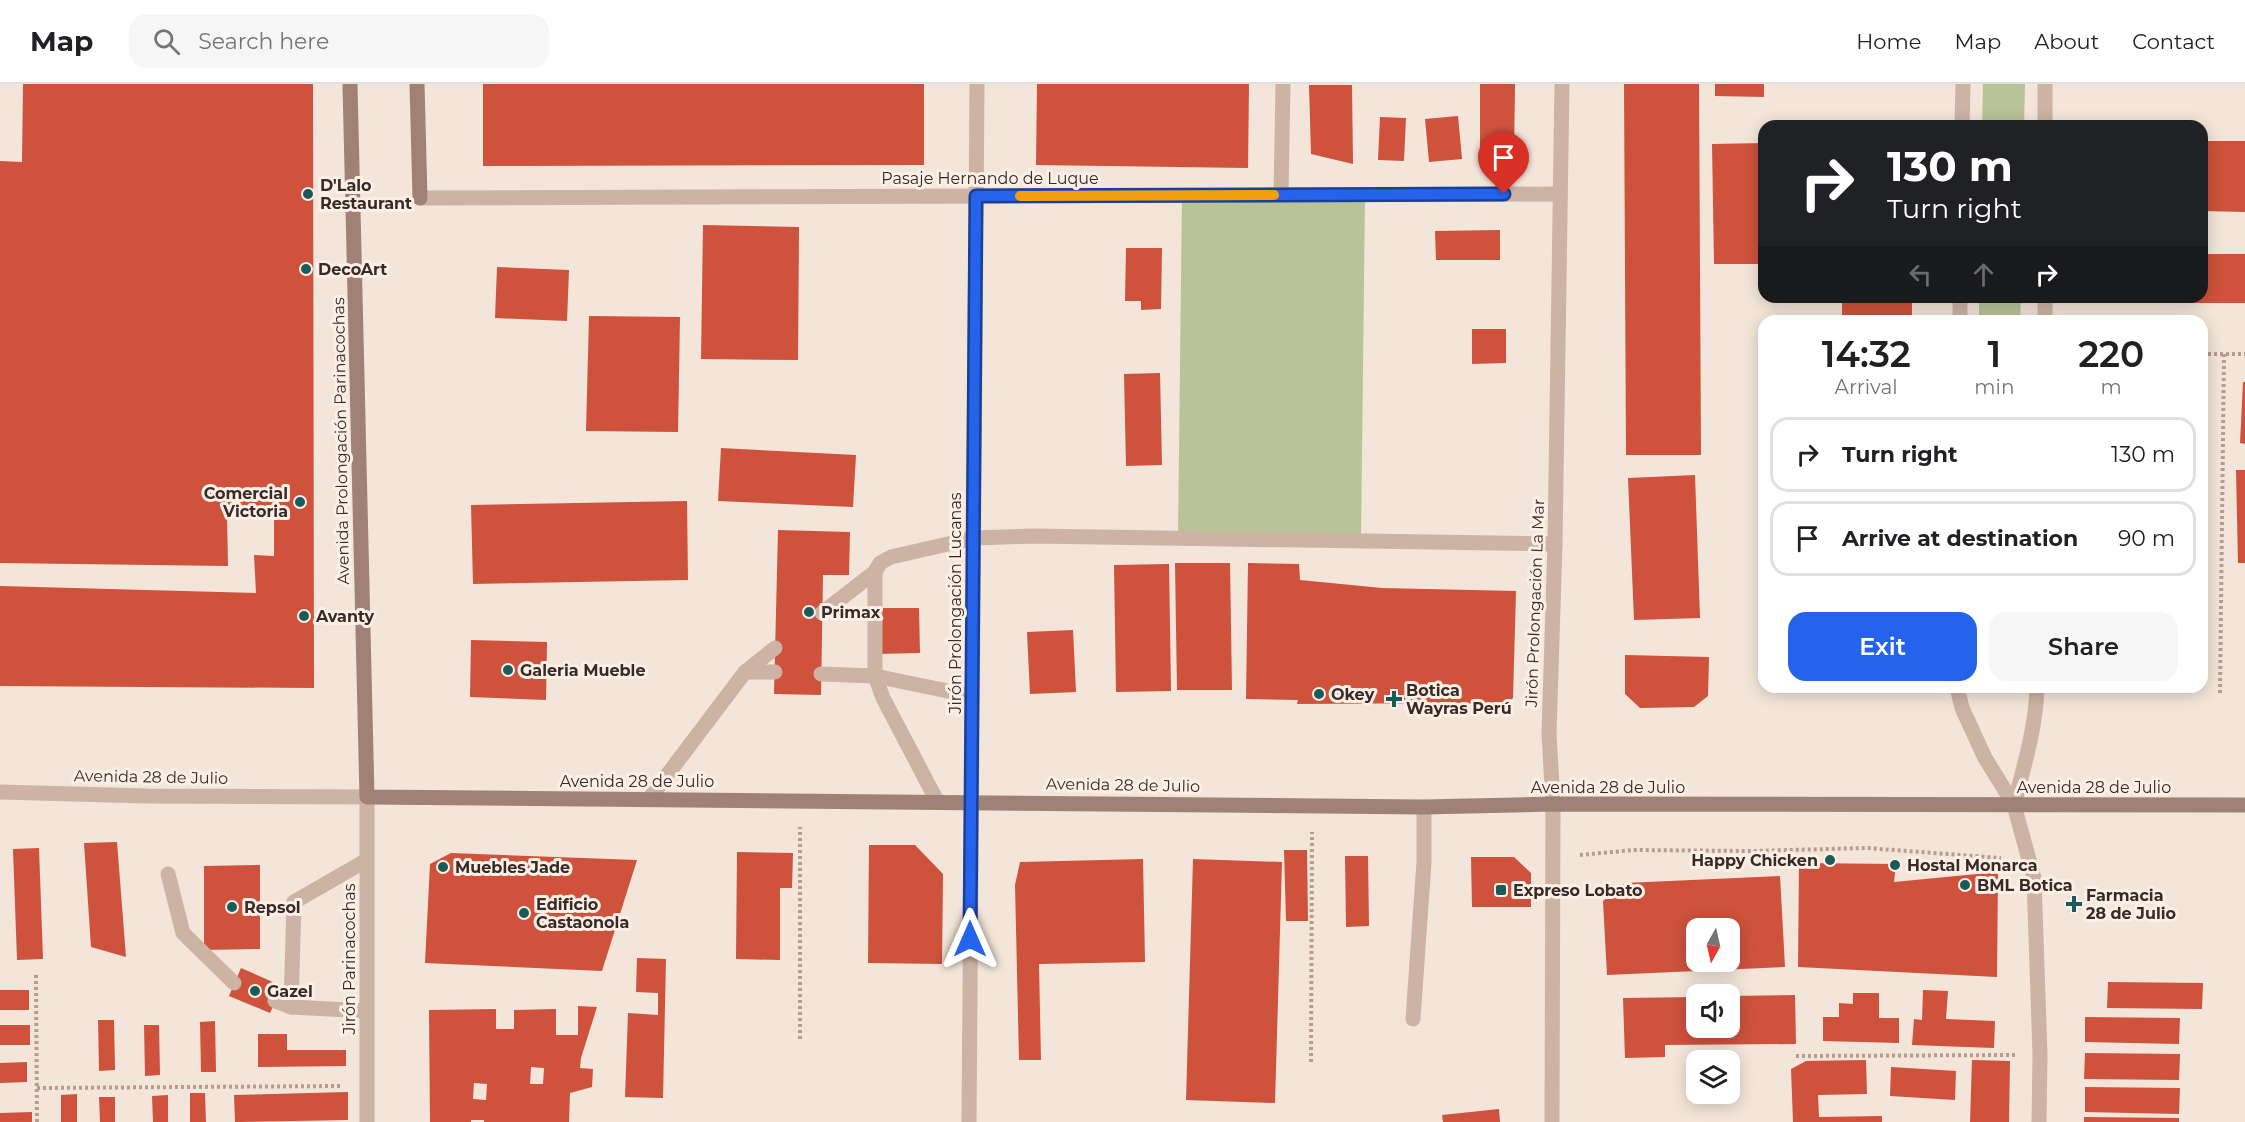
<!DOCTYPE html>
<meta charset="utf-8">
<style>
body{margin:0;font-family:Montserrat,sans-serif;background:#f6f6f6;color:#202124;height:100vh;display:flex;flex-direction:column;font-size:22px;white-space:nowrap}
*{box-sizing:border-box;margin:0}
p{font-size:20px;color:#757577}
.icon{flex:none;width:33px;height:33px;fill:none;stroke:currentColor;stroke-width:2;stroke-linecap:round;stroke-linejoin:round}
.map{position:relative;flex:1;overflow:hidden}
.panel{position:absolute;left:1758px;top:231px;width:450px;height:378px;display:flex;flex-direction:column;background:#fff;border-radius:18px;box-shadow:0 3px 15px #0003}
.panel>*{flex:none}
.banner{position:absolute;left:1758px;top:36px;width:450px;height:183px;border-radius:18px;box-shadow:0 3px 15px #0003;background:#202124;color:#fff;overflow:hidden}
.needle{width:39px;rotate:188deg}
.controls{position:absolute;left:1686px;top:834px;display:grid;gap:12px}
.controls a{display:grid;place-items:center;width:54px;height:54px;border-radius:12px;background:#fff;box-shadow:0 3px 15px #0003;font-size:30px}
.pin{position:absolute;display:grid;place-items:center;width:51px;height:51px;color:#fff;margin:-62px -26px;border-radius:50% 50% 50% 0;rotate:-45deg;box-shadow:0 0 6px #0007}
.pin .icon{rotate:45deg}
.me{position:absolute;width:66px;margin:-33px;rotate:0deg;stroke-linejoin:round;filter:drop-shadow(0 0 4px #0008)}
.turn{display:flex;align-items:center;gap:21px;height:126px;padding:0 30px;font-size:27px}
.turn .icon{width:78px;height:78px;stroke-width:2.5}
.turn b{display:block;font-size:42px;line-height:51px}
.lanes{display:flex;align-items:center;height:57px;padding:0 30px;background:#0003;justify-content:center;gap:30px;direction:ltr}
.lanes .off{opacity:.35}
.eta{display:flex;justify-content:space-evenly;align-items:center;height:102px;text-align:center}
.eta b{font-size:36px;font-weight:600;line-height:42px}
.button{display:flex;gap:12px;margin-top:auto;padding:12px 30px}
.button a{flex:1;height:69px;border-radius:18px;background:#2563eb;color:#fff;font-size:24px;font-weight:600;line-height:69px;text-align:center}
.button a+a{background:#f6f6f6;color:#202124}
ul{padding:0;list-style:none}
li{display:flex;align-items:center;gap:18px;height:75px;margin:0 12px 9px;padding:0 18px;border:3px solid #e0e0e0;border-radius:18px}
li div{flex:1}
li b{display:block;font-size:22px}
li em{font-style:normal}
header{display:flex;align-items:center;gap:36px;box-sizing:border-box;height:84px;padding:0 30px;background:#fff;border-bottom:2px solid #e0e0e0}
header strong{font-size:28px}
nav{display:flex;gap:33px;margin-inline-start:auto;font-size:21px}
.search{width:420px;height:54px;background:#f6f6f6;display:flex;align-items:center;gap:15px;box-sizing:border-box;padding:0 21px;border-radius:18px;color:#757577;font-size:22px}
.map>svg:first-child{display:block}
</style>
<header>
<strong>Map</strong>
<div class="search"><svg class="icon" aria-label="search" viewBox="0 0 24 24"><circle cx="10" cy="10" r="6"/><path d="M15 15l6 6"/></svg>Search here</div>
<nav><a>Home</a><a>Map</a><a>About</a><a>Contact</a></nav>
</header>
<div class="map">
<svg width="2245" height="1038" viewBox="0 0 2245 1038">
<rect width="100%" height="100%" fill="#f3e5d9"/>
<g fill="#b9c398">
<path d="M1983 0H2025L2024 42H1982Z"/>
<path d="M1182 111H1365L1361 458 1178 455Z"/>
<path d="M1979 213H2021L2020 237H1979Z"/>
</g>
<g fill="#ce523c" fill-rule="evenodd">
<path d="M23 0H313L314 604 0 602V502L256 509 254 471 274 472V434L227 432 228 482 0 479V77L22 78Z"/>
<path d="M483 0H924V81L483 82Z"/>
<path d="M1037 0H1249L1248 84 1036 81Z"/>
<path d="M1480 0H1515L1514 72H1480Z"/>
<path d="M1624 0H1699L1701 371H1626Z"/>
<path d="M1715 0H1764V13L1715 12Z"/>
<path d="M1309 1H1352L1353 80 1311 70Z"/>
<path d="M1458 32 1462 75 1429 78 1425 35Z"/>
<path d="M1380 33 1406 34 1404 77 1378 76Z"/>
<path d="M2202 57H2245V128L2202 127Z"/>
<path d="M1764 59V180H1714L1712 60Z"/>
<path d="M703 141 799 143 798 276 701 275Z"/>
<path d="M1500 146V176H1436L1435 147Z"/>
<path d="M1126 164H1162L1161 225 1141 226V217H1125Z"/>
<path d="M2202 170H2245V219H2159V213H2202Z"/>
<path d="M497 183 569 186 567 237 495 234Z"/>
<rect x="1842" y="213" width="70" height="24"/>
<path d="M589 232 680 233 678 348 586 347Z"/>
<path d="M1472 245H1506V279L1472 280Z"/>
<path d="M2202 273H2206L2205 372H2202Z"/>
<path d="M1160 289 1162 381 1126 382 1124 290Z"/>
<path d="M2243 298H2245V360L2240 359Z"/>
<path d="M721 364 856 371 853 423 718 417Z"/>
<path d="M2236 386H2245V479H2238Z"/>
<path d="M1695 391 1700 534 1634 536 1628 394Z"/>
<path d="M687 417 688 496 473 500 471 421Z"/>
<path d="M778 446 850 448 849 491H823L821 611 774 610Z"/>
<path d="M1175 479H1230L1232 606H1177Z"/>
<path d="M1248 479 1299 480 1300 496 1382 504 1516 507 1513 614 1505 621 1456 619 1297 620 1298 616 1246 615Z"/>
<path d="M1169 480 1171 607 1116 608 1114 481Z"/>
<path d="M875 524H919L920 569 877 570Z"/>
<path d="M1073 546 1076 608 1030 610 1027 548Z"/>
<path d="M471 556 547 558 546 616 470 613Z"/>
<path d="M1625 571 1709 573 1708 612 1694 623 1640 624 1625 610Z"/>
<path d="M117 758 126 873 91 863 84 759Z"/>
<path d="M869 761H915L943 790 942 880 868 879Z"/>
<path d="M39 764 43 875 17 876 13 765Z"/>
<path d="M1284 766H1307L1308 837H1286Z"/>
<path d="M737 768 793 769 792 804H780V876L736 875Z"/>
<path d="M451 769 637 776 602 887 425 879 430 780Z"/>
<path d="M1345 772H1368L1369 842 1346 843Z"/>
<path d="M1471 773H1514L1531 789V823H1472Z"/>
<path d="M1143 775 1145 878 1039 880 1041 976H1019L1015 801 1020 778Z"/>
<path d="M1193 775 1282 778 1275 1019 1186 1016Z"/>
<path d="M1799 779 1896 780 1894 798 1998 788 1997 893 1798 883Z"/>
<path d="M260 781V865L204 866V782Z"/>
<path d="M1780 792 1785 883 1607 891 1603 817 1625 799ZM1696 844H1730V878H1696Z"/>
<path d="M637 874 666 875 663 1014 625 1013 628 929 658 931V909L636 908Z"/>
<path d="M241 884 282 902 270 929 229 912Z"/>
<path d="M2108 898 2203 899 2202 925 2107 924Z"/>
<rect x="0" y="906" width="29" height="20"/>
<path d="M1923 906 1948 907 1946 935 1995 937 1994 964 1912 961 1914 935 1922 936Z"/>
<path d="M1853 909H1879V934H1899V959L1823 957V933H1839V919L1853 920Z"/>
<path d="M1795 911 1796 960 1665 961V973L1625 974 1623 914 1696 913V944H1730V912Z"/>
<path d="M578 922 597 923 581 974 580 984 593 985 592 1003 570 1009 569 1038H484V1036H471V1038H430L429 926 496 925V945H514V926L556 925V951H578ZM531 983 544 984 543 1000H530ZM474 999 487 1000 486 1016 473 1015Z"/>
<path d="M2085 933 2180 934 2179 960 2085 958Z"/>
<path d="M98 936H114L115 986 99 987Z"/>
<path d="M215 937 216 988H201L200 938Z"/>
<rect x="0" y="941" width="30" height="20"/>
<path d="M144 941H159L160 991 145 992Z"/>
<path d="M258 950H287V966H346V982L258 983Z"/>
<path d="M2085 969 2180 970 2179 996 2084 995Z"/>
<path d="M1866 976 1867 1010 1818 1011 1819 1033 1882 1032V1038H1793L1791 985 1806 977Z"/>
<path d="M1972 976 2010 977 2009 1038H1970Z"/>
<path d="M27 978V998L0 999V979Z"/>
<path d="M1891 983 1956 987 1955 1016 1890 1012Z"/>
<path d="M2085 1003 2180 1004 2179 1030 2085 1028Z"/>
<path d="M348 1008V1036L235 1038 234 1011Z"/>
<path d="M190 1009H205L206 1038H190Z"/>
<path d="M77 1010V1038H61V1011Z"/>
<path d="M168 1011V1038H153L152 1012Z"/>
<path d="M99 1013H115V1038H100Z"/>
<path d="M1499 1025 1500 1038H1443L1442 1031Z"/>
<path d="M32 1028V1038H0V1029Z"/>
<path d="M2084 1033 2179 1034V1038H2084Z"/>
</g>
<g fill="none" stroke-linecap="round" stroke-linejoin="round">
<g stroke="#b89c8f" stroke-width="4" stroke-dasharray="3 3" stroke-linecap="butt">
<path d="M2202 270H2245"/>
<path d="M2220 609 2224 270"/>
<path d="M1580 771 1634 766 1752 767 1867 764 2001 774"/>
<path d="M36 891 37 1038"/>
<path d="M800 955V743"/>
<path d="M1796 972 2015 971"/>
<path d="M1311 978 1312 748"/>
<path d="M37 1004 340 1002"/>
</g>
<g stroke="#ccb3a4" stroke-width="15">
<path d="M822 529 875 488"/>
<path d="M745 588 775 564"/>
<path d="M821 590 875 592 972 612"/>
<path d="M649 715 745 588H775"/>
<path d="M937 717 883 614 875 592V488L880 479 891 473 974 454"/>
<path d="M168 790 183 849 234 899"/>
<path d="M275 917 291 923 367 927"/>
<path d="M291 923 294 818 367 776"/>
<path d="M1413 935 1424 778V723"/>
</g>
<path stroke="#ccb3a4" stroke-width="15" d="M1281 111 1283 0"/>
<g stroke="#ccb3a4" stroke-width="15">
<path d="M1962 42 1963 0"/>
<path d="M2045 42V0"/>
<path d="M420 114 1560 110"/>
<path d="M1960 237V213"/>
<path d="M2045 237V213"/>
<path d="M974 454 1035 452 1555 460"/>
<path d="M1957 603 1962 624 1985 674 2014 721 2034 794 2040 971 2039 1038"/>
<path d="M367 713V1038"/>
<path d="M2014 721C2024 682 2036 643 2037 603"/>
<path d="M1552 1038 1553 720 1549 650 1555 460 1562 0"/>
</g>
<g stroke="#ccb3a4" stroke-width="15">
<path d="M0 708 147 712 367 713"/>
<path d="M969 1038 977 0"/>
</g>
<g stroke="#a08176" stroke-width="15">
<path d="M350 0 367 713 1424 723 1553 720 2245 721"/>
<path d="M417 0 420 114"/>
</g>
</g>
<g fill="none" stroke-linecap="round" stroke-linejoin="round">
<g stroke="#184099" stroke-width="15">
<path id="route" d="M970 855 976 112 1504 110"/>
</g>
<use href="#route" stroke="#2563eb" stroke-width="10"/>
<path stroke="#f59e0b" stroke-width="10" d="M1020 112 1274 111"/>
</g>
<g fill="#195b59" stroke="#fbefe6" stroke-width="2">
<circle cx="308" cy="110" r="6"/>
<circle cx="306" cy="185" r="6"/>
<circle cx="300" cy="418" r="6"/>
<circle cx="809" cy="528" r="6"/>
<circle cx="304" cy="532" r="6"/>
<circle cx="508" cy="586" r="6"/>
<circle cx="1319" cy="610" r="6"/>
<path d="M1391 606h6v6h6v6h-6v6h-6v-6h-6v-6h6z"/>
<circle cx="1830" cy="776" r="6"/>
<circle cx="1895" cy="781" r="6"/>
<circle cx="443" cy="783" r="6"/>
<circle cx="1965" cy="801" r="6"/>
<rect x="1495" y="800" width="12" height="12" rx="3"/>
<path d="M2071 811h6v6h6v6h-6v6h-6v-6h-6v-6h6z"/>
<circle cx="232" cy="823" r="6"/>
<circle cx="524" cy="829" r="6"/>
<circle cx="255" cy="907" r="6"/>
</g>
<g text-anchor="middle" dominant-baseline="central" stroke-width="6" stroke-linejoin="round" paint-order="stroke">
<g font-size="16" fill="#372a27" stroke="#fbefe6">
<text x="990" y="94">Pasaje Hernando de Luque</text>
<text transform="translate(341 357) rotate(-91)">Avenida Prolongación Parinacochas</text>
<text transform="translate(955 519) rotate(-90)">Jirón Prolongación Lucanas</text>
<text transform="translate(1535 519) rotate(-88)">Jirón Prolongación La Mar</text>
<text transform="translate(151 693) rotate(1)">Avenida 28 de Julio</text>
<text x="637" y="697">Avenida 28 de Julio</text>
<text transform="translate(1123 701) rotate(1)">Avenida 28 de Julio</text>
<text x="1608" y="703">Avenida 28 de Julio</text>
<text x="2094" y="703">Avenida 28 de Julio</text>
<text transform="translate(349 875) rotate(-90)">Jirón Parinacochas</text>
</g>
<g font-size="16" font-weight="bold" fill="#372a27" stroke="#fbefe6" text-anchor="start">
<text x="320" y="101">D'Lalo<tspan x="320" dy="18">Restaurant</tspan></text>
<text x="318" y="185">DecoArt</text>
<text x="288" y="409" text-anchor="end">Comercial<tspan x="288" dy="18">Victoria</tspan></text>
<text x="821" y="528">Primax</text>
<text x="316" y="532">Avanty</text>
<text x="520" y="586">Galeria Mueble</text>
<text x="1406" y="606">Botica<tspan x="1406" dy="18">Wayras Perú</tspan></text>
<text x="1331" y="610">Okey</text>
<text x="1818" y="776" text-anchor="end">Happy Chicken</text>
<text x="1907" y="781">Hostal Monarca</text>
<text x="455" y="783">Muebles Jade</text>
<text x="1977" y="801">BML Botica</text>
<text x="1513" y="806">Expreso Lobato</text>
<text x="2086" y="811">Farmacia<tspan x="2086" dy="18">28 de Julio</tspan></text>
<text x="536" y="820">Edificio<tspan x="536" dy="18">Castaonola</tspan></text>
<text x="244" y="823">Repsol</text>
<text x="267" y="907">Gazel</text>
</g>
</g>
</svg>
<div class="controls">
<a><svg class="needle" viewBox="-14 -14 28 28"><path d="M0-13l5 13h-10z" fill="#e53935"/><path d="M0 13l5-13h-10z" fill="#757577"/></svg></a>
<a><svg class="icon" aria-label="sound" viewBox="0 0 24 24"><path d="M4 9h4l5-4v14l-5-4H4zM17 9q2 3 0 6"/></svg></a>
<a><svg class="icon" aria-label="layers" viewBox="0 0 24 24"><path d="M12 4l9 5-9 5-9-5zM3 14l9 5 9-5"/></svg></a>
</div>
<div class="pin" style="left:1504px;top:110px;background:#d93025"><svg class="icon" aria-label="arrive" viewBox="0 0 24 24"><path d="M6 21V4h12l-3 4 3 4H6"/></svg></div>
<svg class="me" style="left:970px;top:855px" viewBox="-20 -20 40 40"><path d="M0-17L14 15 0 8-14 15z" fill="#2563eb" stroke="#fff" stroke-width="4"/></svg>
<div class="banner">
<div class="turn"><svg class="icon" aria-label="right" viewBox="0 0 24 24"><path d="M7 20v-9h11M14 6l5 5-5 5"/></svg><div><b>130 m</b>Turn right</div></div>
<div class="lanes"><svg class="icon off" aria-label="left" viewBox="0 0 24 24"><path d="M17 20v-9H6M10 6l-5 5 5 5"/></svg><svg class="icon off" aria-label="ahead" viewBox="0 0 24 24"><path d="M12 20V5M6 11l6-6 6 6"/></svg><svg class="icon" aria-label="right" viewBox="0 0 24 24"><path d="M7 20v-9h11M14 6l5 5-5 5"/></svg></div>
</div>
<section class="panel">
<div class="eta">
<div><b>14:32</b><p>Arrival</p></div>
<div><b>1</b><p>min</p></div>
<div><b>220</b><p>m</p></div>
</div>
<ul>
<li><svg class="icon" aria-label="right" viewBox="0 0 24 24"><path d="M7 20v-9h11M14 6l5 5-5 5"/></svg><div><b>Turn right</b></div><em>130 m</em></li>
<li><svg class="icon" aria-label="arrive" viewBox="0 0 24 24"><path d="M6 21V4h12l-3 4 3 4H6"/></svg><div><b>Arrive at destination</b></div><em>90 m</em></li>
</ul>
<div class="button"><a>Exit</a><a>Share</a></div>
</section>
</div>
